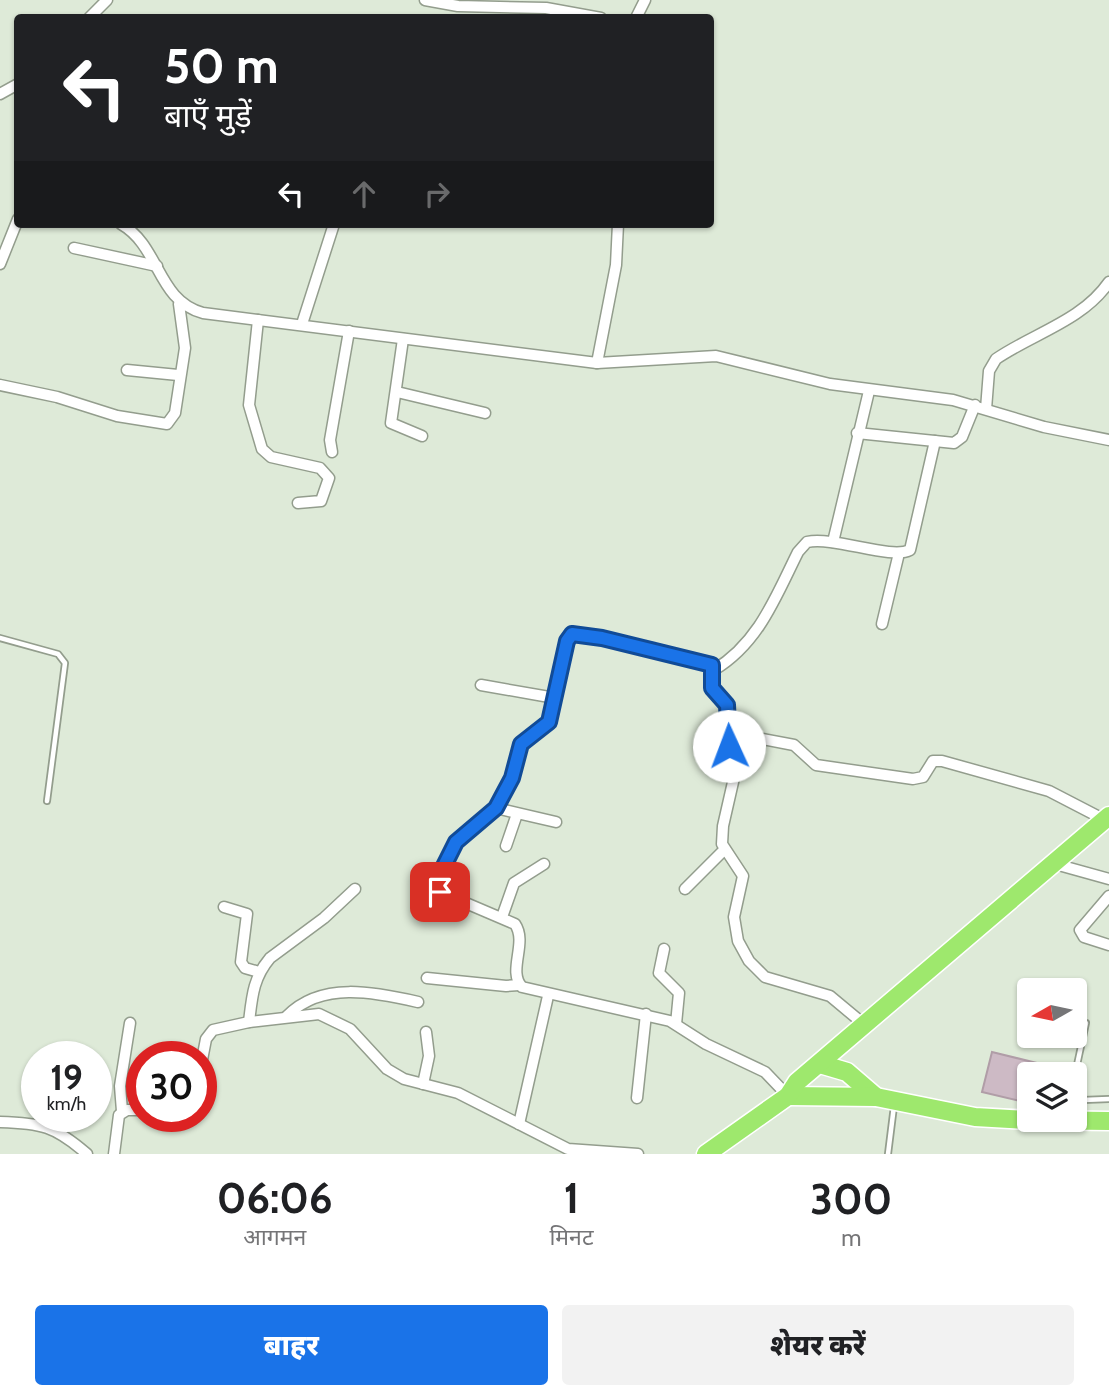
<!DOCTYPE html>
<html lang="hi">
<meta charset="utf-8">
<style>
body{margin:0;font-family:Cabin,"Noto Sans Devanagari",sans-serif;background:#f2f2f2;color:#202124;height:100vh;display:flex;flex-direction:column;font-size:26px;white-space:nowrap}
*{box-sizing:border-box;margin:0}
p{font-size:23px;color:#757577}
.icon{flex:none;width:38px;height:38px;fill:none;stroke:currentColor;stroke-width:2;stroke-linecap:round;stroke-linejoin:round}
.map{position:relative;height:1154px;overflow:hidden}
.side{display:flex;flex-direction:column;background:#fff;flex:1}
.side>*{flex:none}
.top-card{position:absolute;left:14px;top:14px;width:700px;height:214px;border-radius:7px;box-shadow:0 2px 5px #0004;background:#202124;color:#fff;overflow:hidden}
.needle{width:46px;rotate:261deg}
.controls{position:absolute;left:1017px;top:978px;display:grid;gap:14px}
.controls a{display:grid;place-items:center;width:70px;height:70px;border-radius:7px;background:#fff;box-shadow:0 2px 5px #0004;font-size:35px}
.speed{position:absolute;left:21px;top:1041px;display:flex;gap:14px;font-size:35px;font-weight:700;text-align:center}
.speed>*{display:grid;place-content:center;width:91px;height:91px;border-radius:50%;background:#fff;box-shadow:0 2px 5px #0004;line-height:1}
.speed small{font-size:18px;font-weight:400}
.speed .limit{border:10px solid #d22;background:#fff;color:#111}
.pin{position:absolute;display:grid;place-items:center;width:60px;height:60px;color:#fff;margin:-30px;border-radius:14px;box-shadow:0 4px 10px #0006}
.me{position:absolute;width:77px;margin:-38px;rotate:358deg;stroke-linejoin:round;filter:drop-shadow(0 0 5px #0008)}
.turn{display:flex;align-items:center;gap:24px;height:147px;padding:0 35px;font-size:32px}
.turn .icon{width:91px;height:91px;stroke-width:2.5}
.turn b{display:block;font-size:49px;line-height:60px}
.lanes{display:flex;align-items:center;height:66px;padding:0 35px;background:#0003;justify-content:center;gap:35px;direction:ltr}
.lanes .off{opacity:.35}
.eta{display:flex;justify-content:space-evenly;align-items:center;height:119px;text-align:center}
.eta b{font-size:42px;font-weight:800;line-height:49px}
.primary-button{display:flex;gap:14px;margin-top:auto;padding:14px 35px}
.primary-button a{flex:1;height:80px;border-radius:7px;background:#1a73e8;color:#fff;font-size:28px;font-weight:800;line-height:80px;text-align:center}
.primary-button a+a{background:#f2f2f2;color:#202124}
.map>svg:first-child{display:block}
</style>
<div class="map">
<svg width="1109" height="1154" viewBox="0 0 1109 1154">
<rect width="100%" height="100%" fill="#deead8"/>
<path fill="#cdbac5" stroke="#b09da7" stroke-width="2" d="M992 1052 1045 1065 1043 1074H1029V1103L982 1092Z"/>
<g fill="none" stroke-linecap="round" stroke-linejoin="round">
<g stroke="#939d8d" stroke-width="8">
<g id="lane">
<path d="M0 638 58 654 65 663 47 801"/>
<path d="M1074 1079 1086 1023"/>
<path d="M1074 1094 1079 1101"/>
<path d="M1074 1105 1083 1100 1109 1099"/>
<path d="M888 1154 894 1106"/>
</g>
</g>
<g stroke="#939d8d" stroke-width="13">
<g id="street">
<path d="M425 0 458 6 546 8 601 18"/>
<path d="M89 18 107 0"/>
<path d="M636 18 645 0"/>
<path d="M0 94 18 84"/>
<path d="M121 224C160 246 157 301 203 313L597 363 716 356 830 384 953 400 1044 427 1109 440"/>
<path d="M74 248 157 266"/>
<path d="M0 264 18 219"/>
<path d="M258 320 249 405 262 449 271 457 320 468 329 478 321 501 298 503"/>
<path d="M302 324 334 224"/>
<path d="M403 339 391 423 422 436"/>
<path d="M597 363 616 265 618 224"/>
<path d="M127 370 178 375"/>
<path d="M0 385 57 397 117 416 167 424 175 413 185 348 179 304"/>
<path d="M397 392 485 413"/>
<path d="M986 409 989 371 996 359C1034 333 1082 321 1109 282"/>
<path d="M857 433 954 443 962 437 975 405"/>
<path d="M332 452 330 440 349 331"/>
<path d="M833 542 869 391"/>
<path d="M882 624 899 553"/>
<path d="M714 670C759 643 776 596 798 552L807 542C834 536 891 560 910 550L935 441"/>
<path d="M481 685 555 698"/>
<path d="M762 739 794 745 816 765 913 779 923 777 933 761H942L1049 791 1105 820"/>
<path d="M496 808 556 822"/>
<path d="M506 846 517 814"/>
<path d="M1055 864 1109 879"/>
<path d="M685 889 724 850"/>
<path d="M1109 896 1080 930 1084 937 1109 945"/>
<path d="M224 907 247 914 241 962 245 968 259 972"/>
<path d="M502 917 514 883 544 864"/>
<path d="M664 949 659 973 679 993 676 1024"/>
<path d="M427 978 506 986 519 985"/>
<path d="M287 1016C321 981 374 992 418 1002"/>
<path d="M249 1022C252 997 253 978 270 958L324 918 355 889"/>
<path d="M201 1065 206 1039 213 1030 249 1022 319 1014 350 1029 387 1069 404 1079 458 1093 568 1149 638 1154"/>
<path d="M423 1084 429 1056 426 1032"/>
<path d="M788 1096 765 1072 706 1044 670 1021 522 987C507 971 528 943 515 924L440 892V876L456 842 496 808 512 778 521 744 549 722 567 641 572 634 602 638 712 665V688L727 705 728 741 736 769 723 826 722 844 743 876 734 917 738 941 749 961 765 977 830 996 866 1026"/>
<path d="M637 1098 646 1014"/>
<path d="M122 1111 120 1086 130 1023"/>
<path d="M0 1122C41 1123 55 1126 87 1154"/>
<path d="M519 1124 548 996"/>
<path d="M114 1154 119 1115 127 1110H142"/>
</g>
</g>
<g stroke="#fff" stroke-width="21">
<g id="highway">
<path d="M820 1064 847 1072 876 1097"/>
<path d="M788 1096 876 1097 975 1117 1029 1120"/>
<path d="M1030 1120 1109 1121"/>
<path d="M706 1154 788 1096 797 1082 1109 816"/>
</g>
</g>
<use href="#lane" stroke="#fff" stroke-width="4.5"/>
<use href="#street" stroke="#fff" stroke-width="10"/>
<use href="#highway" stroke="#9ee86d" stroke-width="18"/>
</g>
<g fill="none" stroke-linecap="round" stroke-linejoin="round">
<g stroke="#114b97" stroke-width="18">
<path id="route" d="M440 892 439 876 456 842 496 808 512 778 521 744 549 722 567 641 572 634 602 638 712 665V688L727 705 729 746"/>
</g>
<use href="#route" stroke="#1a73e8" stroke-width="12"/>
</g>
</svg>
<div class="controls">
<a><svg class="needle" viewBox="-14 -14 28 28"><path d="M0-13l5 13h-10z" fill="#e53935"/><path d="M0 13l5-13h-10z" fill="#757577"/></svg></a>
<a><svg class="icon" aria-label="layers" viewBox="0 0 24 24"><path d="M12 4l9 5-9 5-9-5zM3 14l9 5 9-5"/></svg></a>
</div>
<div class="speed"><div>19<small>km/h</small></div><div class="limit">30</div></div>
<div class="pin" style="left:440px;top:892px;background:#d93025"><svg class="icon" aria-label="arrive" viewBox="0 0 24 24"><path d="M6 21V4h12l-3 4 3 4H6"/></svg></div>
<svg class="me" style="left:729px;top:746px" viewBox="-20 -20 40 40"><circle r="19" fill="#fff"/><path d="M0-13L10 11 0 6-10 11z" fill="#1a73e8"/></svg>
<div class="top-card">
<div class="turn"><svg class="icon" aria-label="left" viewBox="0 0 24 24"><path d="M17 20v-9H6M10 6l-5 5 5 5"/></svg><div><b>50 m</b>बाएँ मुड़ें</div></div>
<div class="lanes"><svg class="icon" aria-label="left" viewBox="0 0 24 24"><path d="M17 20v-9H6M10 6l-5 5 5 5"/></svg><svg class="icon off" aria-label="ahead" viewBox="0 0 24 24"><path d="M12 20V5M6 11l6-6 6 6"/></svg><svg class="icon off" aria-label="right" viewBox="0 0 24 24"><path d="M7 20v-9h11M14 6l5 5-5 5"/></svg></div>
</div>
</div>
<section class="side">
<div class="eta">
<div><b>06:06</b><p>आगमन</p></div>
<div><b>1</b><p>मिनट</p></div>
<div><b>300</b><p>m</p></div>
</div>
<div class="primary-button"><a>बाहर</a><a>शेयर करें</a></div>
</section>
